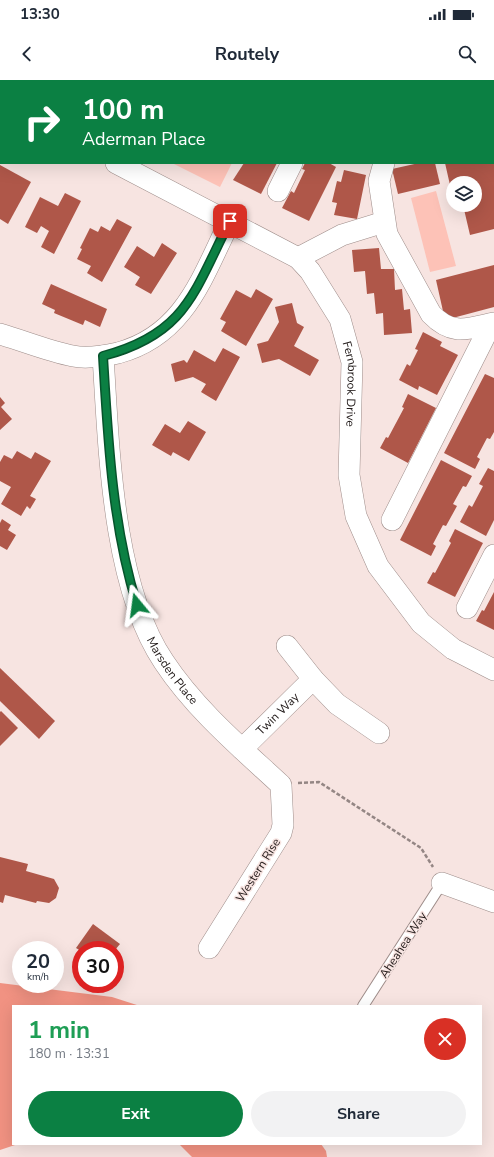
<!DOCTYPE html>
<meta charset="utf-8">
<style>
body{margin:0;font-family:"Nunito Sans",sans-serif;background:#f2f2f3;color:#1f2937;height:100vh;display:flex;flex-direction:column;font-size:15px;white-space:nowrap}
*{box-sizing:border-box;margin:0}
p{font-size:13px;color:#747a83}
.icon{flex:none;width:22px;height:22px;fill:none;stroke:currentColor;stroke-width:2;stroke-linecap:round;stroke-linejoin:round}
.map{position:relative;flex:1;overflow:hidden}
.drawer{position:absolute;left:12px;top:925px;width:470px;height:140px;display:flex;flex-direction:column;background:#fff;border-radius:0px;box-shadow:0 4px 16px #0002}
.drawer>*{flex:none}
.banner{position:absolute;left:0px;top:0px;width:494px;height:84px;box-shadow:0 4px 16px #0002;background:#0b8043;color:#fff;overflow:hidden}
.controls{position:absolute;left:446px;top:96px;display:grid;gap:8px}
.controls a{display:grid;place-items:center;width:36px;height:36px;border-radius:50%;background:#fff;box-shadow:0 4px 16px #0002;font-size:20px}
.speed{position:absolute;left:12px;top:861px;display:flex;gap:8px;font-size:20px;font-weight:700;text-align:center}
.speed>*{display:grid;place-content:center;width:52px;height:52px;border-radius:50%;background:#fff;box-shadow:0 4px 16px #0002;line-height:1}
.speed small{font-size:10px;font-weight:400}
.speed .limit{border:6px solid #d22;background:#fff;color:#111}
.pin{position:absolute;display:grid;place-items:center;width:34px;height:34px;color:#fff;margin:-17px;border-radius:8px;box-shadow:0 2px 6px #0006}
.me{position:absolute;width:44px;margin:-22px;rotate:344deg;stroke-linejoin:round;filter:drop-shadow(0 0 3px #0008)}
.turn{display:flex;align-items:center;gap:14px;height:84px;padding:0 16px;font-size:18px}
.turn .icon{width:52px;height:52px;stroke-width:2.5}
.turn b{display:block;font-size:28px;line-height:34px}
.round{display:grid;place-items:center;flex:none;width:42px;height:42px;border-radius:21px;background:#f2f2f3}
.head{display:flex;align-items:center;justify-content:space-between;height:68px;padding:0 16px}
h1{font-size:24px;font-weight:700;line-height:30px;color:#1e9e55}
.button{display:flex;gap:8px;margin-top:auto;padding:8px 16px}
.button a{flex:1;height:46px;border-radius:24px;background:#0b8043;color:#fff;font-size:16px;font-weight:700;line-height:46px;text-align:center}
.button a+a{background:#f2f2f3;color:#1f2937}
.status{display:flex;justify-content:space-between;align-items:center;height:28px;padding:0 20px;background:#fff;direction:ltr}
.status svg{height:11px;fill:currentColor}
header{display:flex;justify-content:space-between;align-items:center;height:52px;padding:0 16px;background:#fff;font-size:18px;font-weight:700}
.map>svg:first-child{display:block}
</style>
<div class="status"><b>13:30</b><svg viewBox="0 0 49 12"><path d="M0 12V9h3v3zM5 12V6h3v6zM10 12V3h3v9zM15 12V0h3v12zM26 1h20v11H26zM47 4h2v5h-2z"/></svg></div>
<header><svg class="icon" aria-label="back" viewBox="0 0 24 24"><path d="M15 5l-7 7 7 7"/></svg>Routely<svg class="icon" aria-label="search" viewBox="0 0 24 24"><circle cx="10" cy="10" r="6"/><path d="M15 15l6 6"/></svg></header>
<div class="map">
<svg width="494" height="1077" viewBox="0 0 494 1077">
<rect width="100%" height="100%" fill="#f7e4e1"/>
<g fill="#fdc2b7">
<path d="M103 0H206L208 1H103Z"/>
<path d="M172 83H232L220 107Z"/>
<path d="M436 111 456 186 430 192 411 118Z"/>
</g>
<g fill="#f19282">
<path d="M0 903 112 917 140 926H13V1064H18L0 1070Z"/>
<path d="M179 1064H321L326 1071 327 1077H192Z"/>
</g>
<g fill="#af5749">
<path d="M244 83H277L261 114 233 100Z"/>
<path d="M305 83H329L336 87 309 141 282 128 291 111 294 113 305 90 302 89Z"/>
<path d="M419 83H435L440 104 398 114 392 89Z"/>
<path d="M445 83H494V149L470 155 463 125H475V103L462 102 450 105Z"/>
<path d="M0 85 31 102 8 144 0 139Z"/>
<path d="M344 90 366 95 357 139 334 135 337 123 332 122 337 101 341 102Z"/>
<path d="M65 113 81 121 54 174 41 167 49 151 41 146 37 153 25 147 40 117 58 126Z"/>
<path d="M117 139 132 147 102 202 87 193 91 186 77 179 82 169 80 168 90 148 98 152 101 146 110 151Z"/>
<path d="M162 163 177 173 151 214 135 205 140 197 124 187 137 166 154 177Z"/>
<path d="M379 168 381 189H394L395 210 402 209 404 230 410 229 412 253 384 255 383 233 376 234 374 213 367 214 365 191 354 192 352 170Z"/>
<path d="M494 185V227L445 240 436 200Z"/>
<path d="M51 204 107 229 100 247 85 240 83 245 54 233 55 230 42 224Z"/>
<path d="M256 209 273 219 246 266 221 251 226 242 220 239 236 210 251 218Z"/>
<path d="M292 223 297 243 304 247 294 266 319 280 310 296 279 279 262 283 257 264 268 261 279 242 275 227Z"/>
<path d="M423 252 442 262 440 266 458 275 437 315 419 306 418 310 399 300 407 284 410 286 418 270 415 269Z"/>
<path d="M223 268 240 277 216 321 201 312 206 304 193 297 175 302 171 284 184 280 187 283 194 270 215 282Z"/>
<path d="M485 294 494 298V352L490 359 487 358 477 377 480 379 475 389 444 373Z"/>
<path d="M408 314 436 328 408 383 380 368 386 357 388 358 404 328 402 327Z"/>
<path d="M0 317 5 323 1 327 12 339 0 350Z"/>
<path d="M188 341 206 352 189 381 173 372 171 376 152 365 165 344 180 353Z"/>
<path d="M17 371 31 379 35 372 51 381 30 416 36 419 30 429 27 426 21 436 1 424 11 407 0 401V382L4 375 12 379Z"/>
<path d="M441 380 472 396 466 407 463 406 453 424 457 426 446 446 443 445 433 464 436 466 431 476 400 460Z"/>
<path d="M488 388 494 391V440L486 456 460 442 469 425 472 427 483 406 479 404Z"/>
<path d="M2 439 11 445 8 450 16 455 7 470 0 466V443Z"/>
<path d="M455 449 483 463 455 517 427 503 433 492 435 493 451 463 449 461Z"/>
<path d="M494 512V550L476 541 482 530 484 531Z"/>
<path d="M0 588 55 641 39 659 0 621Z"/>
<path d="M1 631 18 648 0 666V632Z"/>
<path d="M0 777 28 784 26 791 54 799 59 808 56 818 49 823 37 821 36 823 5 815 3 823 0 822Z"/>
<path d="M93 844 120 864 115 870 81 871 76 868Z"/>
<path d="M30 866 42 869V870H29Z"/>
</g>
<g fill="none" stroke-linecap="round" stroke-linejoin="round">
<g stroke="#9e8d8a" stroke-width="12">
<path id="service" d="M363 926 442 803"/>
</g>
<g stroke="#9e8d8a" stroke-width="22">
<g id="minor">
<path d="M454 0 456 1"/>
<path d="M334 1 335 0"/>
<path d="M472 1V0"/>
<path d="M0 7 1 8"/>
<path d="M493 46H494"/>
<path id="s1" d="M116 83 298 178 310 191 340 239 352 282 349 395 356 436 378 486 421 543 453 569 494 590"/>
<path d="M384 83 379 101 387 154 431 234C452 256 467 249 494 243"/>
<path d="M278 111 292 83"/>
<path d="M298 178 342 155 384 142"/>
<path d="M0 254C24 261 48 271 73 276 87 279 104 276 118 273 185 255 202 197 230 141"/>
<path id="s2" d="M103 276C109 368 112 505 164 582 195 629 240 667 281 705L283 745 281 753 209 868"/>
<path d="M392 440 491 244"/>
<path d="M467 528 494 475"/>
<path d="M287 566 313 599 337 624 379 653"/>
<path id="s3" d="M242 669 313 599"/>
<path d="M442 803 494 822"/>
</g>
</g>
<path stroke="#948684" stroke-width="2.5" stroke-dasharray="4 2" stroke-linecap="butt" d="M298 703 319 702 421 768 433 787"/>
<use href="#service" stroke="#fff" stroke-width="10"/>
<use href="#minor" stroke="#fff" stroke-width="21"/>
</g>
<g fill="none" stroke-linecap="round" stroke-linejoin="round">
<g stroke="#07532c" stroke-width="10">
<path id="route" d="M137 525C112 445 108 359 103 276 187 254 194 211 230 141"/>
</g>
<use href="#route" stroke="#0b8043" stroke-width="7"/>
</g>
<g text-anchor="middle" dominant-baseline="central" stroke-width="3" stroke-linejoin="round" paint-order="stroke">
<g font-size="12" fill="#211a19" stroke="#f7e4e1">
<text stroke="none"><textPath href="#s1" startOffset="346">Fernbrook Drive</textPath></text>
<text stroke="none"><textPath href="#s2" startOffset="327">Marsden Place</textPath></text>
<text stroke="none"><textPath href="#s3" startOffset="50">Twin Way</textPath></text>
<text transform="translate(258 790) rotate(-58)">Western Rise</text>
<text transform="translate(403 865) rotate(-57)">Aheahea Way</text>
</g>
</g>
</svg>
<div class="controls">
<a><svg class="icon" aria-label="layers" viewBox="0 0 24 24"><path d="M12 4l9 5-9 5-9-5zM3 14l9 5 9-5"/></svg></a>
</div>
<div class="speed"><div>20<small>km/h</small></div><div class="limit">30</div></div>
<div class="pin" style="left:230px;top:141px;background:#d93025"><svg class="icon" aria-label="arrive" viewBox="0 0 24 24"><path d="M6 21V4h12l-3 4 3 4H6"/></svg></div>
<svg class="me" style="left:137px;top:525px" viewBox="-20 -20 40 40"><path d="M0-17L14 15 0 8-14 15z" fill="#0b8043" stroke="#fff" stroke-width="4"/></svg>
<div class="banner">
<div class="turn"><svg class="icon" aria-label="right" viewBox="0 0 24 24"><path d="M7 20v-9h11M14 6l5 5-5 5"/></svg><div><b>100 m</b>Aderman Place</div></div>
</div>
<section class="drawer">
<div class="head"><div><h1>1 min</h1><p>180 m · 13:31</p></div><a class="round" style="background:#d93025;color:#fff"><svg class="icon" aria-label="close" viewBox="0 0 24 24"><path d="M6 6l12 12M18 6L6 18"/></svg></a></div>
<div class="button"><a>Exit</a><a>Share</a></div>
</section>
</div>
